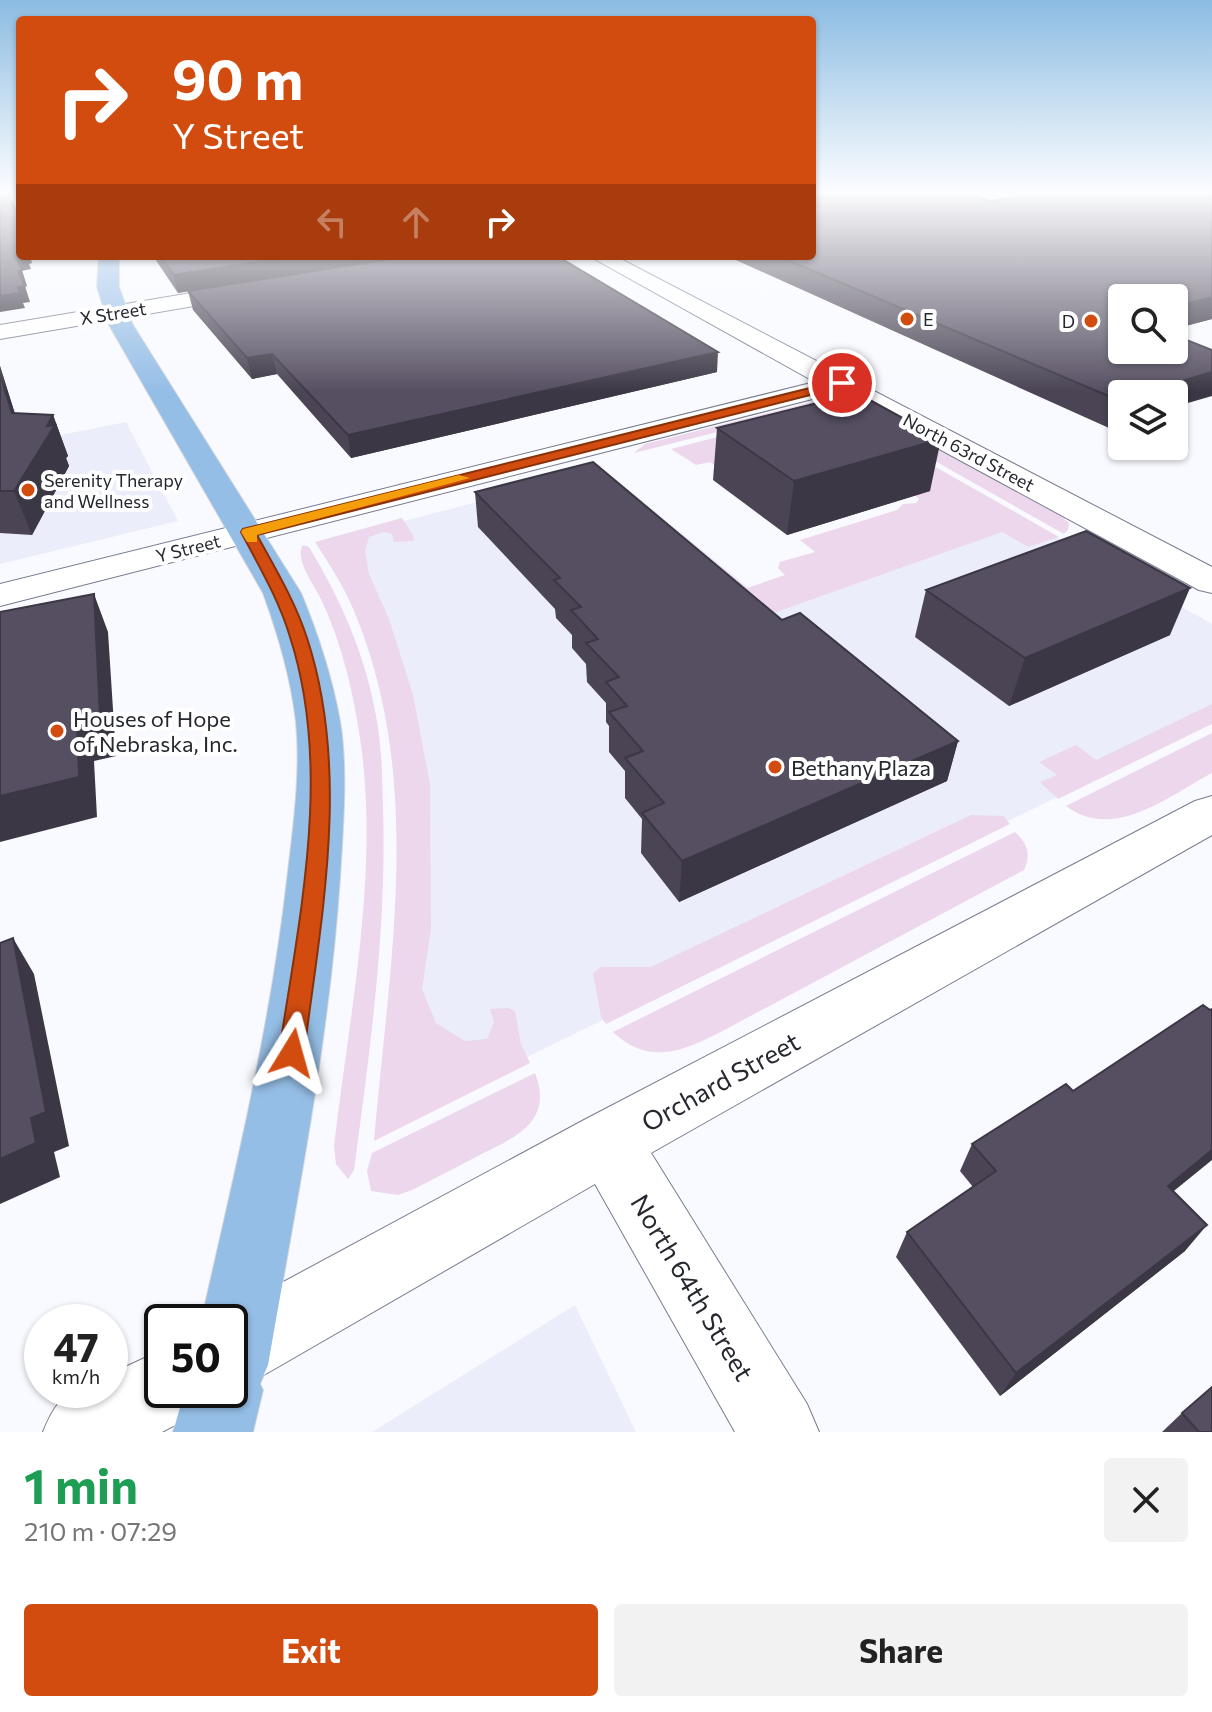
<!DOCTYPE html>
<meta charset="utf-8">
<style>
body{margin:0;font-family:Commissioner,sans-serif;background:#f2f2f2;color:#222;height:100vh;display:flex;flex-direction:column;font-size:30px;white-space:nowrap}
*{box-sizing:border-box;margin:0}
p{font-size:26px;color:#767676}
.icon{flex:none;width:44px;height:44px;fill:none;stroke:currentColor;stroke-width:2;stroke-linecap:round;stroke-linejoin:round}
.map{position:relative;height:1432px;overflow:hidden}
.drawer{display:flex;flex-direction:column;background:#fff;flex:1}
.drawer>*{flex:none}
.hud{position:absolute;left:16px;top:16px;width:800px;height:244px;border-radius:8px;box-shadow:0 2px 6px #0004;background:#d24c10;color:#fff;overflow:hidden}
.buttons{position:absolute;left:1108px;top:284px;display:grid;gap:16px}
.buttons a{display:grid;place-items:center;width:80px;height:80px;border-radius:8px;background:#fff;box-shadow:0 2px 6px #0004;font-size:40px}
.speed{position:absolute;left:24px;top:1304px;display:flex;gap:16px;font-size:40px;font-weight:700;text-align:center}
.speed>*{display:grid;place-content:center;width:104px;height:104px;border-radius:50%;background:#fff;box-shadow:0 2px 6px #0004;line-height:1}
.speed small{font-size:20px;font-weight:400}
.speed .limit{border:4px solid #111;border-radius:12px;background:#fff;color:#111}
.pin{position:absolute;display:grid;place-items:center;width:68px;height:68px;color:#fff;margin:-34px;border:4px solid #fff;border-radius:50%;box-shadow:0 2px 8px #0007}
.me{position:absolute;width:88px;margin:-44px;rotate:8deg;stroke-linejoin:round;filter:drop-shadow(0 0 6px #0008)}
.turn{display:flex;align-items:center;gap:28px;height:168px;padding:0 24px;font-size:36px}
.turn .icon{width:104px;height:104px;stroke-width:2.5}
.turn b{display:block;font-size:56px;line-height:68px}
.lanes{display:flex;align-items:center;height:76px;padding:0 24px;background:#0003;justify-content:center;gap:40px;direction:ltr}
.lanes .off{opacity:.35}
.round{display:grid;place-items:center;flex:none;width:84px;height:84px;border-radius:8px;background:#f2f2f2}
.head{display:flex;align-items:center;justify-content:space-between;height:136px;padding:0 24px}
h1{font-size:48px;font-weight:700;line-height:60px;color:#1e9e55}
.cta{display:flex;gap:16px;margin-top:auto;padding:16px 24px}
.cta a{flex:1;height:92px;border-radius:8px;background:#d24c10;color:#fff;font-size:32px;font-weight:700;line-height:92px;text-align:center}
.cta a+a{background:#f2f2f2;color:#222}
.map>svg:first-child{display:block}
</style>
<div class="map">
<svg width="1212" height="1432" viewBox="0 0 1212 1432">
<rect width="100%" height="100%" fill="#f9faff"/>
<g fill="#ebeefa">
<path d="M126 422 178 521 0 564V447Z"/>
<path d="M603 469 771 606 1023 518 1212 624V721L399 1120 411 939 390 682 324 542Z"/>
<path d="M575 1305 636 1432H372Z"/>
</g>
<g fill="#ecd7ed">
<path d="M834 399 860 407 1061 516 1069 523 1068 530 1064 534 827 400Z"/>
<path d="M816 401 825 405 634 453 645 444Z"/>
<path d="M830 407 1059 537 1028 547 1002 532 765 616 600 468 747 588 785 575 778 568 780 562 815 552 800 540 897 510 903 504 916 503 919 499 915 495 929 491Z"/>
<path d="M729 434 716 466 710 462 696 465 671 449Z"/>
<path d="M402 518 414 537 413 541 394 542 392 534 384 532 369 537 365 551 369 574 389 619 413 695 430 784 431 929 422 989 436 1023 465 1041 487 1039 494 1022 490 1009 508 1008 515 1011 521 1044 530 1063 374 1141C389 964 425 780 354 611 344 586 329 564 315 542Z"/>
<path d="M303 545 309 547C340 598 366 656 376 716 382 746 382 776 383 807 387 929 370 1050 354 1170L348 1179 336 1164 334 1146C349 1016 379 876 361 745 354 695 343 646 321 599 314 584 294 559 303 545Z"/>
<path d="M1212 704V724L1058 799 1040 782 1057 775 1039 762 1076 745 1096 760Z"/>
<path d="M1212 733V773C1169 796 1113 842 1066 806Z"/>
<path d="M971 815 1004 816 1010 824 606 1024 601 1017 593 973 601 967H651Z"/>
<path d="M1015 832C1028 844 1031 855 1024 870L715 1035C678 1053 647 1064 613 1032Z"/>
<path d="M535 1073C555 1124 511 1139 474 1158 454 1169 433 1179 412 1190L398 1195 371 1191 367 1171 372 1153Z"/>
</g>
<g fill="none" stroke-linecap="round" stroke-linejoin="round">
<g stroke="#777c8f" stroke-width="2">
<g id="minor">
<path d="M589 256H615L1212 567V593L1199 590 836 393 0 606V584L815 382Z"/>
<path d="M251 283 259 285 262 290 259 295 0 339V325Z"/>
<path d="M1212 796V835L651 1153 807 1404 819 1432H735L595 1184 257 1379 230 1390V1322H209L584 1120 1195 801Z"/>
<path d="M162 1350V1390H201L190 1417 162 1432H43C59 1393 68 1390 110 1390V1374Z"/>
</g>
</g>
<g stroke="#d8d8da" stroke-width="2">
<path id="major" d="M99 256H119V287L133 325 301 593C318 634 332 677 340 721 348 769 343 829 340 878 329 1042 296 1203 268 1365L260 1384 263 1390 253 1432H173L185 1390H230V1322H201C234 1175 270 1030 287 880 293 829 301 774 296 722 291 678 278 634 263 593L109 325 97 287Z"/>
</g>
<use href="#minor" fill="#fff" fill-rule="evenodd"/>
<use href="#major" fill="#95bee6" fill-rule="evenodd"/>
</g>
<g fill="#4a4454">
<path d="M1212 192V319L1174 329V298L1122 394V424L1109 428 727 256H812L991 201Z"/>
<path d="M153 256H405L215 287 717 372 351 458 277 374 252 379 193 310 188 291 178 293Z"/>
<path d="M0 366 15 414 53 415 68 456 66 458 69 466 32 535 0 533Z"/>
<path d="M717 428 930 491 787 535 713 480Z"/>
<path d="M475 492 782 620 958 741 947 781 679 902 641 853 642 819 625 798V771L609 752V726L606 722V703L587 682 586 664 572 648V635L556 618 555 609 478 527Z"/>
<path d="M926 590 1170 635 1009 706 915 637Z"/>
<path d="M972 1144 1173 1192 1185 1251 1000 1396 896 1257 907 1232 973 1187 960 1171Z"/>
<path d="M1182 1413 1212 1432H1162Z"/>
</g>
<g fill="#3c3745">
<path d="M20 255 30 256 32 263 29 264 31 269 21 271 16 256Z"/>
<path d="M294 256H405L178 293 174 275Z"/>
<path d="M22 270 27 286H23L18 271Z"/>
<path d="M25 286 30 302 23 303 25 308 0 312V296L18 287Z"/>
<path d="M1212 297V319L1174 329V307Z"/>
<path d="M718 352 717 372 351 458 348 435Z"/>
<path d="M272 354 277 374 252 379 247 358Z"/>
<path d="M0 366 8 392 28 454 0 393Z"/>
<path d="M1212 372V396L1174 407V394H1139Z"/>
<path d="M1122 399V424L1109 428 1118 400Z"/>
<path d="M53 415 68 456 66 458 69 466 32 535 14 491Z"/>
<path d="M941 439 930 491 787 535 794 481Z"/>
<path d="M1190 588 1170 635 1009 706 1025 658Z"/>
<path d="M94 594 108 632 116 756 94 761 97 817 0 842V796Z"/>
<path d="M958 741 947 781 679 902 682 861Z"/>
<path d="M13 938 34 974 69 1146 54 1152 60 1177 0 1204V1159L31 1118Z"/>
<path d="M1212 1150V1160L1148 1212 1168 1186Z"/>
<path d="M1207 1225 1185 1251 1000 1396 1016 1373Z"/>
</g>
<g fill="#564f62" stroke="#3c3745" stroke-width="2">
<path d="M0 192H7L20 218V255L16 256 22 270 18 271 25 286 18 287 20 293 0 296Z"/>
<path d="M812 192H962L991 201 1040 192H1212V297L1174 307V298H1122V350H1174V335L1212 350V372L1139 394H1122V399L1118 400 778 256H812Z"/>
<path d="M160 256H294L174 275Z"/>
<path d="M409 256H557L718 352 348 435 272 354 247 358 188 291Z"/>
<path d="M0 374 12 413 53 415 47 426 55 425 14 491H0Z"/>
<path d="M857 393 941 439 794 481 717 428Z"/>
<path d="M593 462 782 620 800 613 958 741 682 861 642 813 664 803 625 758 643 751 609 712 627 706 606 682 619 677 586 643 598 639 571 610 581 607 554 580 560 578 475 492Z"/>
<path d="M1086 531 1190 588 1025 658 926 590Z"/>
<path d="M94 594 100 716 77 721 79 777 0 796V612Z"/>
<path d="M13 938 46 1112 31 1118 36 1143 0 1159V943Z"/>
<path d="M1203 1005 1210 1010 1212 1009V1150L1168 1186 1207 1225 1016 1373 907 1232 996 1171 972 1144 1066 1084 1073 1091Z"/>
<path d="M1212 1387V1432H1199L1182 1413Z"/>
</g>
<linearGradient id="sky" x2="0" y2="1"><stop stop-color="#8cbce2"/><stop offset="0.49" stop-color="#fcfdff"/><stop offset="1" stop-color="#fcfdff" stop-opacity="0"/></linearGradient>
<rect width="1212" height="392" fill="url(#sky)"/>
<path fill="#d24c10" stroke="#88310a" stroke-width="2" d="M842 380 846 381V386L257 535C275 568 295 601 307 638 351 772 321 918 304 1053L301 1061 292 1065 283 1061 279 1053C299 918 333 770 290 637 279 600 259 566 241 532L243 529Z"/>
<path fill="#f59e0b" d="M459 475 470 478 257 535V542H247L241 532 243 529Z"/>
<g fill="#d24c10" stroke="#fff" stroke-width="3">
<circle cx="907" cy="319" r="8"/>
<circle cx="1091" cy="321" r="8"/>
<circle cx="28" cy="490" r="8"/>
<circle cx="57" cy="731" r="8"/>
<circle cx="775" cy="767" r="8"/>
</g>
<g text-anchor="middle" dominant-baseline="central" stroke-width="8" stroke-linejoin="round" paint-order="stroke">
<g font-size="18" fill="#262830" stroke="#fff">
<text transform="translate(113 313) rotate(-9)">X Street</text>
<text transform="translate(969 452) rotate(28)">North 63rd Street</text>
<text transform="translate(188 548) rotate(-14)">Y Street</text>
</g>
<g font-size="18" fill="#262830" stroke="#fff" text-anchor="start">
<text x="923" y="319">E</text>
<text x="1075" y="321" text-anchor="end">D</text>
<text x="44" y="480">Serenity Therapy<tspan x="44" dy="21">and Wellness</tspan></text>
</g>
<g font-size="22" fill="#262830" stroke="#fff" text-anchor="start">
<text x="73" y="718">Houses of Hope<tspan x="73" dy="25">of Nebraska, Inc.</tspan></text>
<text x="791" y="767">Bethany Plaza</text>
</g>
<g font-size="26" fill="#262830" stroke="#fff">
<text transform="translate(720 1081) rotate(-29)">Orchard Street</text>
<text transform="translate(693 1287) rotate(59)">North 64th Street</text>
</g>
</g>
</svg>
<div class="buttons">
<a><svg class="icon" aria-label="search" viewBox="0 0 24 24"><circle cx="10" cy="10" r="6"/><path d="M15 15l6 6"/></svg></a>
<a><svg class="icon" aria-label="layers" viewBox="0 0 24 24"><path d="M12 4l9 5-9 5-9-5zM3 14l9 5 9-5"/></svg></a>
</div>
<div class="speed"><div>47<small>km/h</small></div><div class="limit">50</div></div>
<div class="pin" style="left:842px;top:383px;background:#d93025"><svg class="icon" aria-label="arrive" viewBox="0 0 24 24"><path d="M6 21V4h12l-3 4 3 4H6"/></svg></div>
<svg class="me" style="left:292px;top:1053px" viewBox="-20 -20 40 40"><path d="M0-17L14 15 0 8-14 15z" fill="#d24c10" stroke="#fff" stroke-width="4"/></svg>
<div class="hud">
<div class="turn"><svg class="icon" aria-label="right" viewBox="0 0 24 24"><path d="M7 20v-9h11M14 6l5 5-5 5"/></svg><div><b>90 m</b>Y Street</div></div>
<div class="lanes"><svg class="icon off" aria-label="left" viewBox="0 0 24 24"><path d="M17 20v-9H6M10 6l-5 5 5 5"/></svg><svg class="icon off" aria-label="ahead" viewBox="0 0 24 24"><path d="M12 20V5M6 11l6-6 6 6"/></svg><svg class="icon" aria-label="right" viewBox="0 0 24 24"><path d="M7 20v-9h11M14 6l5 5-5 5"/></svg></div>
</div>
</div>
<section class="drawer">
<div class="head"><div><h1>1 min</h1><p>210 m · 07:29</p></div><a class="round"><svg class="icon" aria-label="close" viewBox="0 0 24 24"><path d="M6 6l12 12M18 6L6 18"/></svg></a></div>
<div class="cta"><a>Exit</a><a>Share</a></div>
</section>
